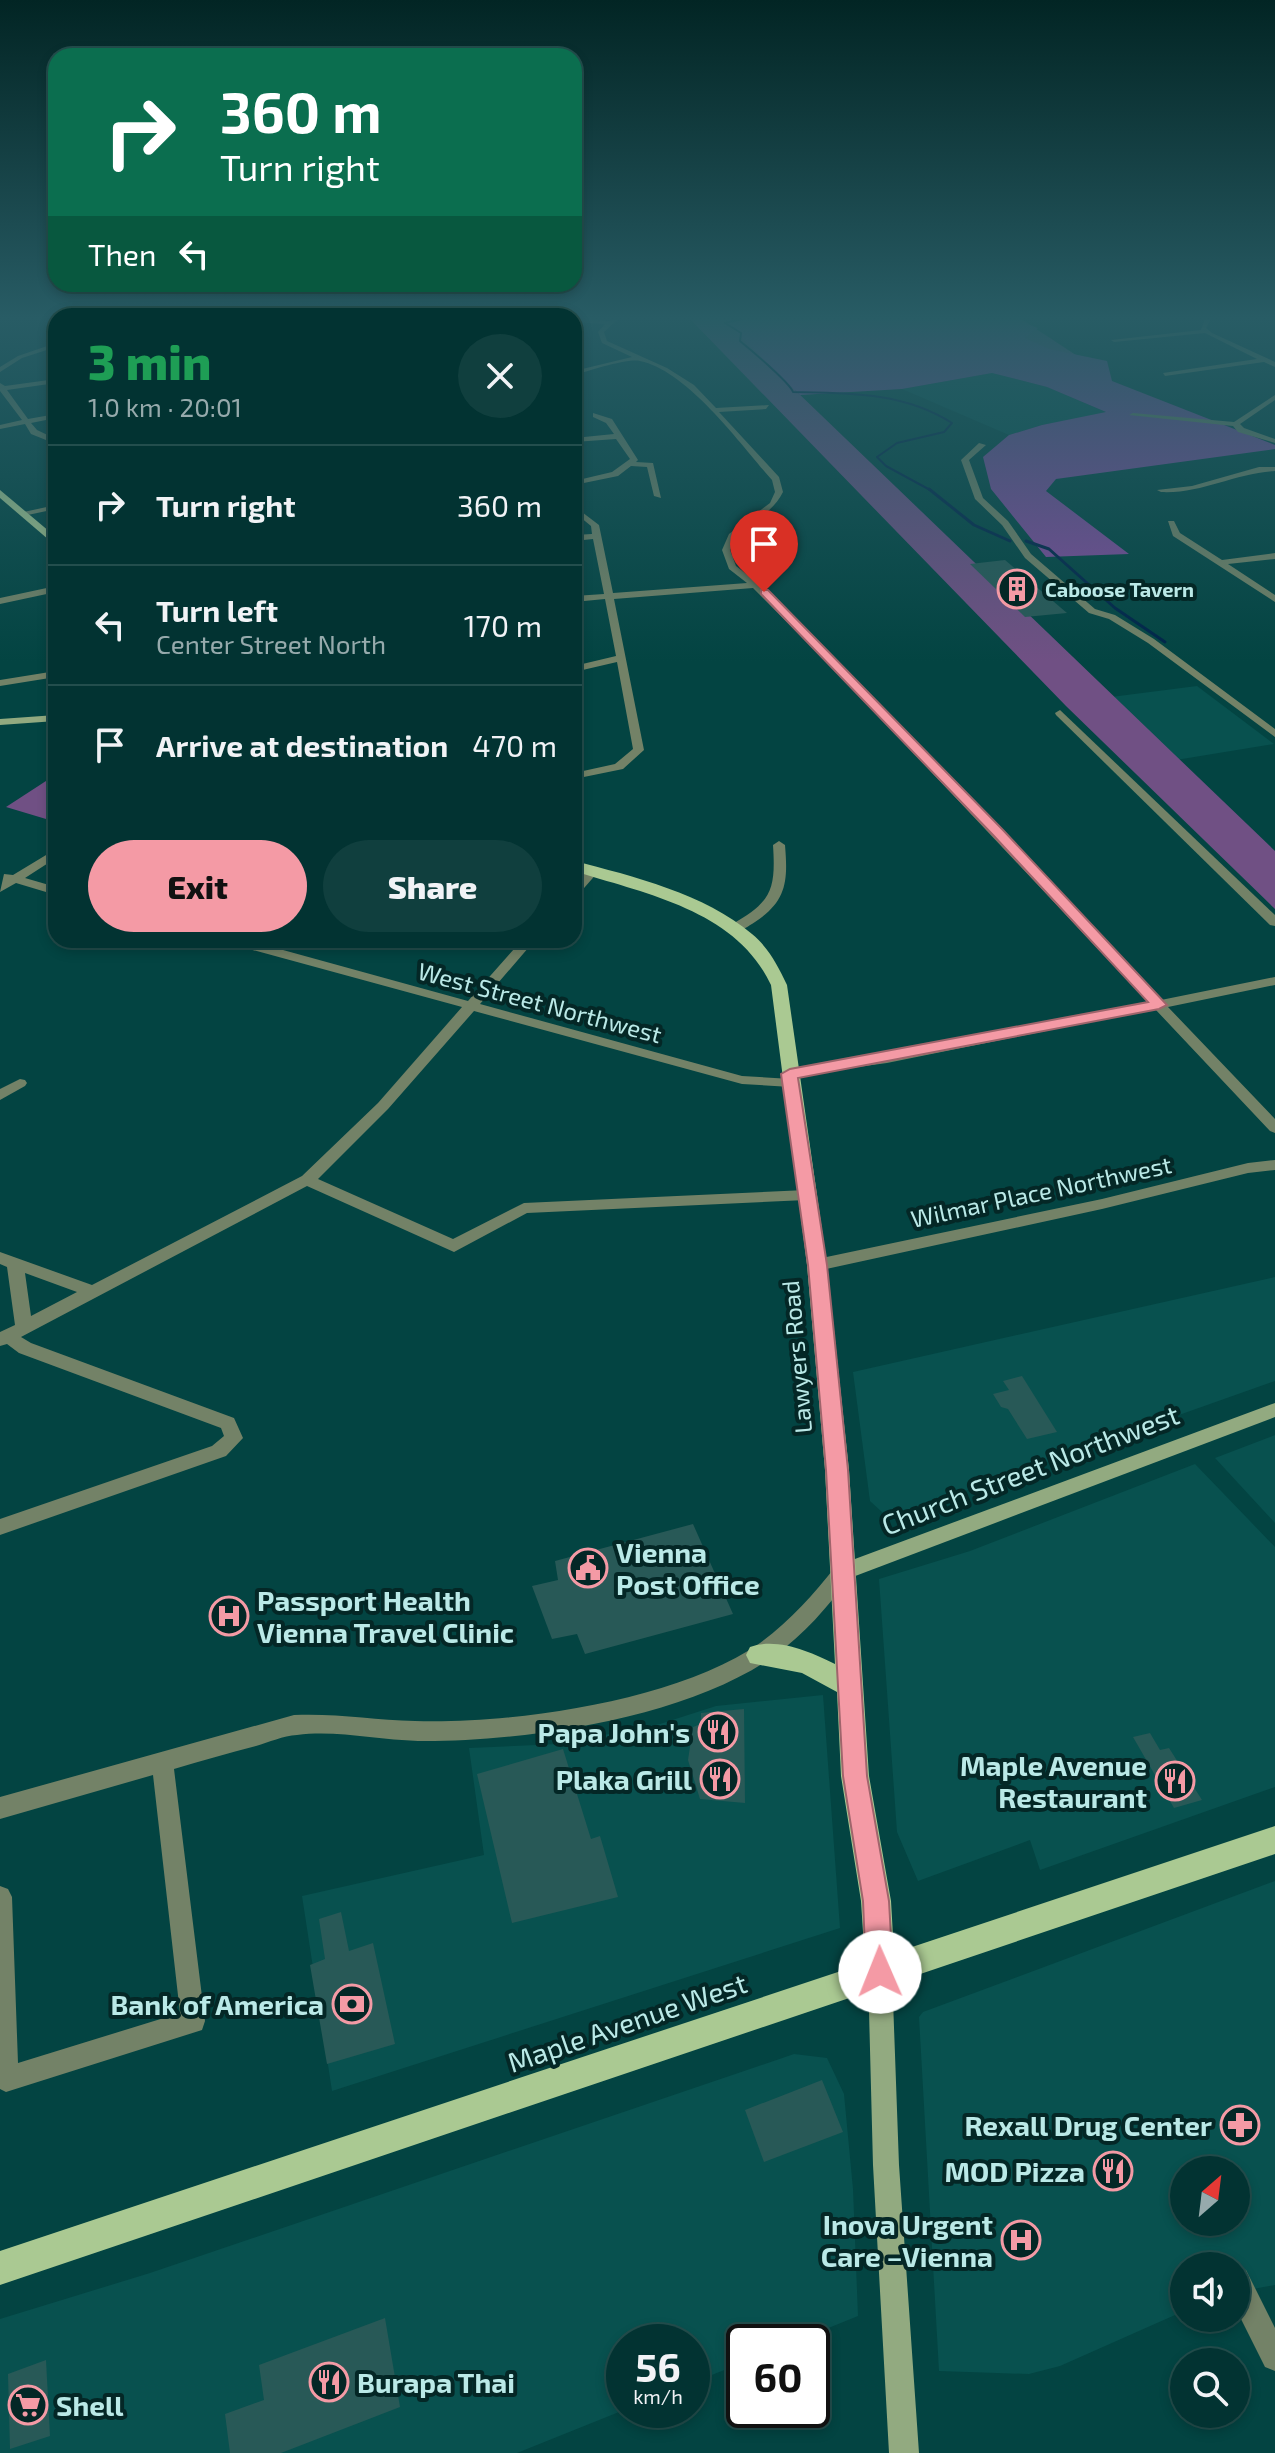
<!DOCTYPE html>
<meta charset="utf-8">
<style>
body{margin:0;font-family:"Exo 2",sans-serif;background:#103f3e;color:#f1f3f6;height:100vh;display:flex;flex-direction:column;font-size:30px;white-space:nowrap}
*{box-sizing:border-box;margin:0}
p{font-size:26px;color:#96aaac}
.icon{flex:none;width:44px;height:44px;fill:none;stroke:currentColor;stroke-width:2;stroke-linecap:round;stroke-linejoin:round}
.map{position:relative;flex:1;overflow:hidden}
.sheet{position:absolute;left:48px;top:308px;width:534px;height:640px;display:flex;flex-direction:column;background:#023332;border-radius:24px;box-shadow:0 4px 12px #0003,0 0 0 2px #234e4d}
.sheet>*{flex:none}
.guide{position:absolute;left:48px;top:48px;width:534px;height:244px;border-radius:24px;box-shadow:0 4px 12px #0003,0 0 0 2px #234e4d;background:#0b6e4f;color:#fff;overflow:hidden}
.needle{width:52px;rotate:28deg}
.fabs{position:absolute;left:1170px;top:2156px;display:grid;gap:16px}
.fabs a{display:grid;place-items:center;width:80px;height:80px;border-radius:50%;background:#023332;box-shadow:0 4px 12px #0003,0 0 0 2px #234e4d;font-size:40px}
.speed{position:absolute;left:606px;top:2324px;display:flex;gap:16px;font-size:40px;font-weight:700;text-align:center}
.speed>*{display:grid;place-content:center;width:104px;height:104px;border-radius:50%;background:#023332;box-shadow:0 4px 12px #0003,0 0 0 2px #234e4d;line-height:1}
.speed small{font-size:20px;font-weight:400}
.speed .limit{border:4px solid #111;border-radius:12px;background:#fff;color:#111}
.pin{position:absolute;display:grid;place-items:center;width:68px;height:68px;color:#fff;margin:-82px -34px;border-radius:50% 50% 50% 0;rotate:-45deg;box-shadow:0 0 8px #0007}
.pin .icon{rotate:45deg}
.me{position:absolute;width:88px;margin:-44px;rotate:359deg;stroke-linejoin:round;filter:drop-shadow(0 0 6px #0008)}
.turn{display:flex;align-items:center;gap:28px;height:168px;padding:0 40px;font-size:36px}
.turn .icon{width:104px;height:104px;stroke-width:2.5}
.turn b{display:block;font-size:56px;line-height:68px}
.then{display:flex;align-items:center;height:76px;padding:0 40px;background:#0003;gap:16px;font-size:30px}
.round{display:grid;place-items:center;flex:none;width:84px;height:84px;border-radius:42px;background:#103f3e}
.headline{display:flex;align-items:center;justify-content:space-between;height:136px;padding:0 40px}
h1{font-size:48px;font-weight:800;line-height:60px;color:#1e9e55}
.primary-button{display:flex;gap:16px;margin-top:auto;padding:16px 40px}
.primary-button a{flex:1;height:92px;border-radius:48px;background:#f49aa5;color:#111;font-size:32px;font-weight:800;line-height:92px;text-align:center}
.primary-button a+a{background:#103f3e;color:#f1f3f6}
ul{padding:0;list-style:none}
li{display:flex;align-items:center;gap:24px;height:120px;padding:0 40px;border-top:2px solid #234e4d}
li div{flex:1}
li b{display:block;font-size:30px}
li em{font-style:normal}
.map>svg:first-child{display:block}
</style>
<div class="map">
<svg width="1275" height="2453" viewBox="0 0 1275 2453">
<rect width="100%" height="100%" fill="#034442"/>
<g fill="#08514f" fill-rule="evenodd">
<path d="M992 373 1047 387 1108 413 1042 425 1009 435 902 389Z"/>
<path d="M1197 686 1274 744 1176 760 1111 697Z"/>
<path d="M1275 1277V1381L897 1515 883 1513 870 1501 853 1372Z"/>
<path d="M1275 1435V1523L1215 1458Z"/>
<path d="M1195 1464 1275 1547V1787L1040 1870 1030 1840 918 1881 897 1832 879 1579 970 1551Z"/>
<path d="M823 1695 840 1928 332 2091 302 1896 484 1855 469 1748 558 1744 660 1724 716 1706Z"/>
<path d="M1275 1881V2285L1236 2292V2266H1184V2311L1060 2366 1029 2374 939 2371 919 2017 923 2012ZM1184 2170H1236V2222H1184Z"/>
<path d="M794 2054 827 2058 844 2094 853 2189 858 2316 794 2342H744V2362L692 2383V2342H624V2410L517 2453H0V2319L150 2273Z"/>
</g>
<g fill="#705084">
<path d="M690 319H1021L1085 361 795 390 1275 851V909L1066 706Z"/>
<path d="M46 781 56 783V822L6 807Z"/>
</g>
<path fill="#7e4b9a" d="M723 319H1014L1038 328 1025 338 1049 349 1107 361 1112 381 1275 445V449L1056 479 1046 491 1129 554 1046 557 991 489 983 457 1009 435 1042 425 1106 412 1047 387 992 373 902 389 800 395Z"/>
<g fill="none" stroke-linecap="round" stroke-linejoin="round">
<path stroke="#002449" stroke-width="2" d="M742 319 725 323 741 333 740 341C751 350 790 383 793 392 848 393 904 392 952 423L944 432 897 443 877 457 886 466 932 491"/>
<g stroke="#002449" stroke-width="3">
<path d="M929 489 974 525 1010 541"/>
<path d="M1026 541 1049 549 1115 608 1165 642"/>
</g>
</g>
<g fill="#285957">
<path d="M1005 560 1067 613 1025 617 970 564Z"/>
<path d="M1022 1376 1057 1432 1027 1439 1008 1409 1001 1407 993 1394 1009 1390 1003 1381Z"/>
<path d="M693 1524 733 1614 585 1654 577 1634 552 1639 532 1586 558 1580 555 1561Z"/>
<path d="M744 1709 745 1803 700 1799 688 1760 693 1727 701 1724V1713Z"/>
<path d="M1150 1733 1160 1750 1169 1748 1202 1800 1174 1808 1133 1737Z"/>
<path d="M563 1749 591 1839 600 1836 618 1897 512 1923 477 1774Z"/>
<path d="M341 1912 349 1951 373 1943 395 2044 327 2064 310 1965 325 1959 319 1919Z"/>
<path d="M822 2080 843 2132 764 2162 745 2110Z"/>
<path d="M385 2318 400 2407 281 2453H230L225 2414 264 2400 259 2365Z"/>
<path d="M46 2360 50 2436 10 2449 8 2374Z"/>
</g>
<g fill="none" stroke-linecap="round" stroke-linejoin="round">
<g fill="#738267" fill-rule="evenodd">
<path d="M574 319 609 321 618 319 604 332 607 341 667 368 694 385 716 408 769 405 766 409 719 412 779 477 783 492C771 517 741 525 730 550L736 566 767 590 849 672 1161 1000 1275 977V985L1168 1007 1275 1119V1133L1270 1131 1155 1009 887 1063 785 1077 783 1074 785 1071 790 1070 887 1055 1148 1002 841 676 753 588 614 599 644 750 623 769 574 779V773L615 764 633 749 617 662 574 672V666L616 656 605 599 574 602V596L604 594 593 539 574 541V535L592 534 591 526 574 512V506L599 525 613 593 747 583 729 569 722 550 729 534 770 503 775 492 772 480C740 444 688 371 640 361 627 358 589 371 574 375V371L632 357 602 343 598 332 605 324 574 322Z"/>
<path d="M1205 319H1211L1206 328 1212 333 1275 362V367L1264 362 1165 376 1163 373 1257 359 1205 333 1114 342 1111 340 1201 330Z"/>
<path d="M56 343V347L22 358 0 372V367L18 356Z"/>
<path d="M56 379V383L7 390 28 419 56 414V418L31 423 37 430 56 439V444L31 434 25 424 0 429V425L22 420 0 391V383L5 386Z"/>
<path d="M1275 395V400L1240 424 1244 428 1275 439V443L1238 432 1233 426 1129 415 1133 413 1234 422Z"/>
<path d="M593 413 612 419 638 460 636 462 653 463 661 498 654 496 647 467 631 466 618 476 574 485V481L612 472 630 459 616 439 574 442V438L614 434 606 423 593 417Z"/>
<path d="M979 443 986 445 969 460 983 498 1008 521 1031 554 1095 609 1115 615 1154 639 1275 729V737L1148 643 1109 619 1089 613 1025 558 1002 525 975 499 961 460Z"/>
<path d="M1259 467H1275V471C1235 473 1201 494 1161 492L1157 490 1192 486Z"/>
<path d="M56 505V509L23 516 19 513Z"/>
<path d="M1168 521H1174L1180 533 1222 560 1275 553V559L1228 564 1275 595V602L1173 536Z"/>
<path d="M56 586V592L0 604V598Z"/>
<path d="M56 671V677L0 686V680Z"/>
<path d="M1060 710 1275 915V926L1270 925 1056 715 1055 713Z"/>
<path d="M779 841 785 845C788 881 787 901 755 922 747 927 741 932 731 931V925C771 902 776 891 773 845Z"/>
<path d="M56 849V858L25 878 56 887V895L16 883 0 892 4 874 13 875Z"/>
<path d="M592 868 598 872 578 895 574 896V885L588 869Z"/>
<path d="M226 940H247L468 1001 522 940H535L480 1004 742 1076 791 1079 798 1083 791 1087 742 1084 474 1011 388 1109 318 1179 453 1239 524 1203 806 1190 814 1195 806 1200 527 1213 454 1252 307 1186 21 1337 31 1343 234 1418 243 1438 226 1456 0 1535V1519L212 1446 224 1436 221 1428 19 1353 7 1344 0 1346V1332L15 1325 7 1267 0 1264V1252L92 1285 302 1176 378 1103 462 1007 227 943ZM25 1273 77 1292 31 1316Z"/>
<path d="M20 1079 25 1080 27 1083 25 1086 0 1100V1089Z"/>
<path d="M1275 1160V1170L1248 1173 1102 1209 817 1271 809 1265 817 1259 1102 1199 1248 1163Z"/>
<path d="M843 1564 850 1566 853 1572 850 1578C827 1607 805 1634 774 1656 686 1718 525 1742 418 1741 378 1740 337 1730 297 1735 283 1736 269 1742 256 1746 228 1753 201 1761 174 1769L205 2021 202 2030 6 2092 0 2089V1886L8 1889 12 1897 18 2063 180 2013 153 1775 0 1819V1797L294 1715C335 1713 374 1720 415 1721 515 1724 677 1701 760 1643 790 1621 813 1595 836 1566Z"/>
<path d="M1236 2266 1246 2270 1275 2328V2371L1265 2367 1236 2309Z"/>
</g>
<g fill="#92aa80" fill-rule="evenodd">
<path d="M56 715V721L0 725V719Z"/>
<path d="M1275 1403V1417L850 1578 843 1580 836 1578 833 1572 836 1566Z"/>
<path d="M880 1960 888 1964 892 1972 899 2165 919 2453H889L873 2165 868 1972 872 1964Z"/>
</g>
<g fill="#aac992" fill-rule="evenodd">
<path d="M0 490 56 537V546L0 498Z"/>
<path d="M574 861C633 876 705 894 752 934 769 948 778 966 787 985L827 1265 849 1470 869 1776 891 1901 894 1953 1275 1826V1854L0 2285V2251L865 1963 861 1901 841 1776 837 1692 802 1673 750 1663 746 1655 750 1647C777 1637 811 1652 835 1664L825 1470 807 1265 771 985C736 910 646 894 574 871Z"/>
</g>
</g>
<linearGradient id="sky" x2="0" y2="1"><stop stop-color="#022524"/><stop offset="0.48" stop-color="#285c65"/><stop offset="1" stop-color="#285c65" stop-opacity="0"/></linearGradient>
<rect width="1275" height="662" fill="url(#sky)"/>
<path fill="#f49aa5" stroke="#9f646b" stroke-width="2" d="M761 590H768L1003 830 1167 1005 1159 1009 798 1078 827 1265 848 1470 867 1776 889 1901 893 1972 889 1982 880 1986 870 1982 866 1972 863 1901 843 1776 826 1470 808 1265 781 1074 790 1069 1148 1002 993 835 761 594Z"/>
<defs>
<g id="building-ring" transform="scale(2)"><circle r="9.5" fill="#042726" stroke="#f49aa5" stroke-width="1.5"/><path d="M-4-6H4V6H1V3H-1V6H-4ZM-2.5-4.3h1.7v1.8h-1.7ZM.8-4.3h1.7v1.8H.8ZM-2.5-1h1.7V.8h-1.7ZM.8-1h1.7V.8H.8Z" fill="#f49aa5"/></g>
<g id="civic-ring" transform="scale(2)"><circle r="9.5" fill="#042726" stroke="#f49aa5" stroke-width="1.5"/><path d="M-.6-6.5H3V-4.5H.6V-3L4-1V1h2V6H-6V1h2V-1L-.6-3ZM-1.2 2.5V6h2.4V2.5Z" fill="#f49aa5"/></g>
<g id="hospital-ring" transform="scale(2)"><circle r="9.5" fill="#042726" stroke="#f49aa5" stroke-width="1.5"/><path d="M-5-5h3v3.5h4V-5h3V5h-3V1.5h-4V5h-3Z" fill="#f49aa5"/></g>
<g id="restaurant-ring" transform="scale(2)"><circle r="9.5" fill="#042726" stroke="#f49aa5" stroke-width="1.5"/><path d="M-5-6h1v4h1v-4h1v4h1v-4h1v5L-1.5 .5V6h-2V.5L-5-1ZM5-6V6H3V1.5H1.5Q1.5-4 5-6Z" fill="#f49aa5"/></g>
<g id="bank-ring" transform="scale(2)"><circle r="9.5" fill="#042726" stroke="#f49aa5" stroke-width="1.5"/><path d="M-6-4H6V4H-6ZM0-2.3a2.3 2.3 0 1 0 0 4.6a2.3 2.3 0 1 0 0-4.6Z" fill="#f49aa5"/></g>
<g id="pharmacy-ring" transform="scale(2)"><circle r="9.5" fill="#042726" stroke="#f49aa5" stroke-width="1.5"/><path d="M-2-6h4v4h4v4h-4v4h-4v-4h-4v-4h4Z" fill="#f49aa5"/></g>
<g id="supermarket-ring" transform="scale(2)"><circle r="9.5" fill="#042726" stroke="#f49aa5" stroke-width="1.5"/><path d="M-6-5.5h2.5l.6 2H6L4.5 2H-2.5L-4.4-4H-6ZM-1.5 3.2a1.3 1.3 0 1 0 .1 0ZM3 3.2a1.3 1.3 0 1 0 .1 0Z" fill="#f49aa5"/></g>
</defs>
<g fill-rule="evenodd">
<use href="#building-ring" x="1017" y="589"/>
<use href="#civic-ring" x="588" y="1568"/>
<use href="#hospital-ring" x="229" y="1616"/>
<use href="#restaurant-ring" x="718" y="1732"/>
<use href="#restaurant-ring" x="720" y="1779"/>
<use href="#restaurant-ring" x="1175" y="1781"/>
<use href="#bank-ring" x="352" y="2004"/>
<use href="#pharmacy-ring" x="1240" y="2125"/>
<use href="#restaurant-ring" x="1113" y="2171"/>
<use href="#hospital-ring" x="1021" y="2240"/>
<use href="#restaurant-ring" x="329" y="2382"/>
<use href="#supermarket-ring" x="28" y="2405"/>
</g>
<g text-anchor="middle" dominant-baseline="central" stroke-width="8" stroke-linejoin="round" paint-order="stroke">
<g font-size="20" font-weight="bold" fill="#bae9e7" stroke="#042726" text-anchor="start">
<text x="1045" y="589">Caboose Tavern</text>
</g>
<g font-size="24" fill="#bae9e7" stroke="#042726">
<text transform="translate(540 1002) rotate(15)">West Street Northwest</text>
<text transform="translate(1041 1191) rotate(-12)">Wilmar Place Northwest</text>
<text transform="translate(796 1357) rotate(-95)">Lawyers Road</text>
</g>
<g font-size="28" fill="#bae9e7" stroke="#042726">
<text transform="translate(1030 1469) rotate(-21)">Church Street Northwest</text>
<text transform="translate(627 2022) rotate(-19)">Maple Avenue West</text>
</g>
<g font-size="28" font-weight="bold" fill="#bae9e7" stroke="#042726" text-anchor="end">
<text x="616" y="1552" text-anchor="start">Vienna<tspan x="616" dy="32">Post Office</tspan></text>
<text x="257" y="1600" text-anchor="start">Passport Health<tspan x="257" dy="32">Vienna Travel Clinic</tspan></text>
<text x="690" y="1732">Papa John's</text>
<text x="1147" y="1765">Maple Avenue<tspan x="1147" dy="32">Restaurant</tspan></text>
<text x="692" y="1779">Plaka Grill</text>
<text x="324" y="2004">Bank of America</text>
<text x="1212" y="2125">Rexall Drug Center</text>
<text x="1085" y="2171">MOD Pizza</text>
<text x="993" y="2224">Inova Urgent<tspan x="993" dy="32">Care –Vienna</tspan></text>
<text x="357" y="2382" text-anchor="start">Burapa Thai</text>
<text x="56" y="2405" text-anchor="start">Shell</text>
</g>
</g>
</svg>
<div class="fabs">
<a><svg class="needle" viewBox="-14 -14 28 28"><path d="M0-13l5 13h-10z" fill="#e53935"/><path d="M0 13l5-13h-10z" fill="#96aaac"/></svg></a>
<a><svg class="icon" aria-label="sound" viewBox="0 0 24 24"><path d="M4 9h4l5-4v14l-5-4H4zM17 9q2 3 0 6"/></svg></a>
<a><svg class="icon" aria-label="search" viewBox="0 0 24 24"><circle cx="10" cy="10" r="6"/><path d="M15 15l6 6"/></svg></a>
</div>
<div class="speed"><div>56<small>km/h</small></div><div class="limit">60</div></div>
<div class="pin" style="left:764px;top:592px;background:#d93025"><svg class="icon" aria-label="arrive" viewBox="0 0 24 24"><path d="M6 21V4h12l-3 4 3 4H6"/></svg></div>
<svg class="me" style="left:880px;top:1972px" viewBox="-20 -20 40 40"><circle r="19" fill="#fff"/><path d="M0-13L10 11 0 6-10 11z" fill="#f49aa5"/></svg>
<div class="guide">
<div class="turn"><svg class="icon" aria-label="right" viewBox="0 0 24 24"><path d="M7 20v-9h11M14 6l5 5-5 5"/></svg><div><b>360 m</b>Turn right</div></div>
<div class="then">Then<svg class="icon" aria-label="left" viewBox="0 0 24 24"><path d="M17 20v-9H6M10 6l-5 5 5 5"/></svg></div>
</div>
<section class="sheet">
<div class="headline"><div><h1>3 min</h1><p>1.0 km · 20:01</p></div><a class="round"><svg class="icon" aria-label="close" viewBox="0 0 24 24"><path d="M6 6l12 12M18 6L6 18"/></svg></a></div>
<ul>
<li><svg class="icon" aria-label="right" viewBox="0 0 24 24"><path d="M7 20v-9h11M14 6l5 5-5 5"/></svg><div><b>Turn right</b></div><em>360 m</em></li>
<li><svg class="icon" aria-label="left" viewBox="0 0 24 24"><path d="M17 20v-9H6M10 6l-5 5 5 5"/></svg><div><b>Turn left</b><p>Center Street North</p></div><em>170 m</em></li>
<li><svg class="icon" aria-label="arrive" viewBox="0 0 24 24"><path d="M6 21V4h12l-3 4 3 4H6"/></svg><div><b>Arrive at destination</b></div><em>470 m</em></li>
</ul>
<div class="primary-button"><a>Exit</a><a>Share</a></div>
</section>
</div>
